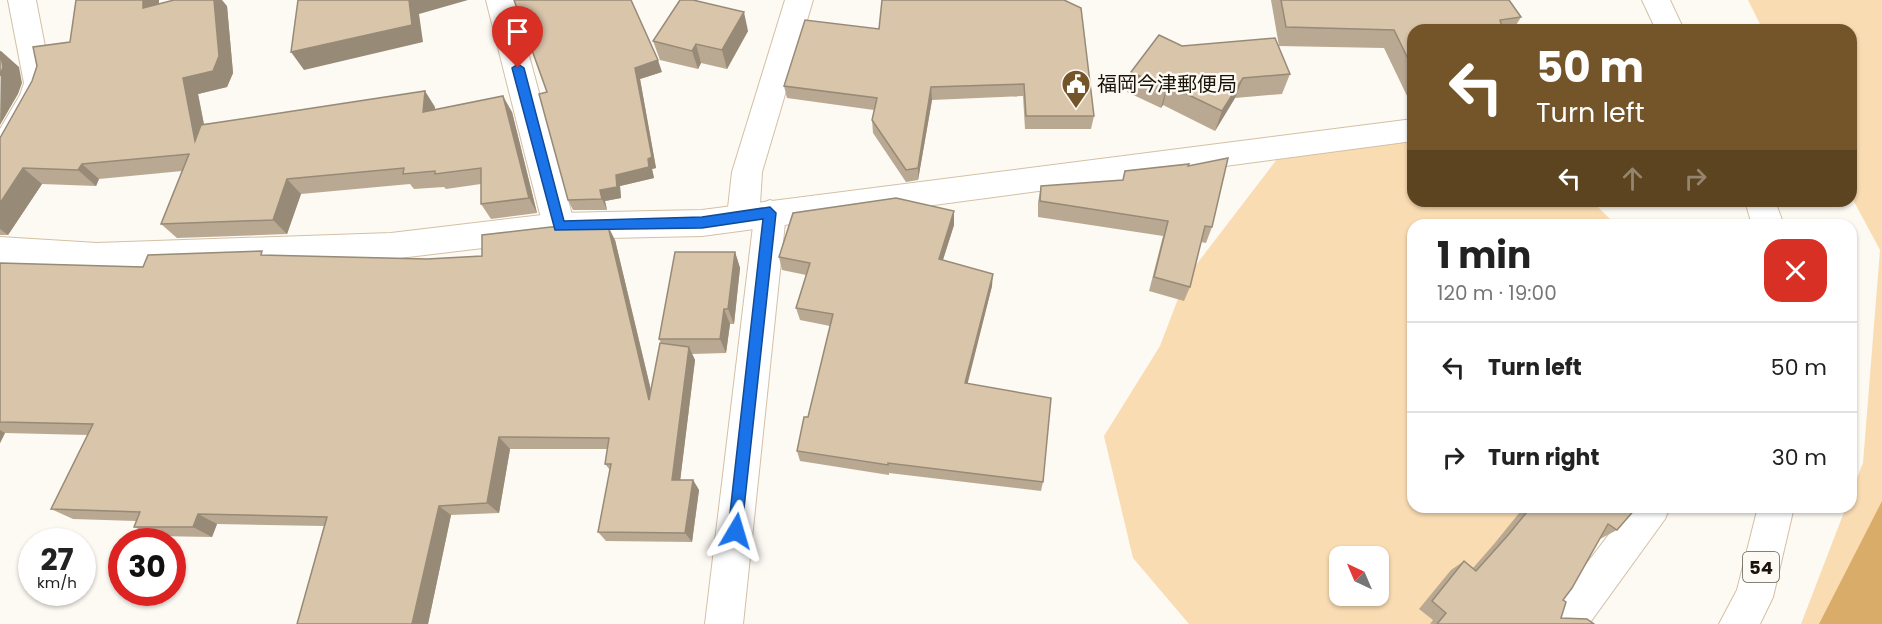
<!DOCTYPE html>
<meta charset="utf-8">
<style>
body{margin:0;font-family:Poppins,"Noto Sans JP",sans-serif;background:#f2f2f2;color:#222;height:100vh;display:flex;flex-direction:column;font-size:22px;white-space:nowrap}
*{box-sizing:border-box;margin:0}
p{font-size:20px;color:#767676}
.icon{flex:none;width:33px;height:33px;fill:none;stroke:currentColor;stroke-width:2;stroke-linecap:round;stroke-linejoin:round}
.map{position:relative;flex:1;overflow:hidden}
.panel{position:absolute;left:1407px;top:219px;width:450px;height:294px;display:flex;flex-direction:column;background:#fff;border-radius:18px;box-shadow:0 2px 4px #0004}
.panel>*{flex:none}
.top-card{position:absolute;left:1407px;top:24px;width:450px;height:183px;border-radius:18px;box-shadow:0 2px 4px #0004;background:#735529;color:#fff;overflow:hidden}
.needle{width:39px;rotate:316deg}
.controls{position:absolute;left:1329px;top:546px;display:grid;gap:12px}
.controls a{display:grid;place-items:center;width:60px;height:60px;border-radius:12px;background:#fff;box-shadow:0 2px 4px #0004;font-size:30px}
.speed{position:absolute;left:18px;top:528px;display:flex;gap:12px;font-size:30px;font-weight:700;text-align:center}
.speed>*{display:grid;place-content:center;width:78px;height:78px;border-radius:50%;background:#fff;box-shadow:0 2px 4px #0004;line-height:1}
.speed small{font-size:15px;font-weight:400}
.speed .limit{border:9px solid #d22;background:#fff;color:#111}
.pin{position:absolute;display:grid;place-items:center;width:51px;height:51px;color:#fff;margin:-62px -26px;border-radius:50% 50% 50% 0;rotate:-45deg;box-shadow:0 0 6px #0007}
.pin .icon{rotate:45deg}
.me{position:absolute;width:66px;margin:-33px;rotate:7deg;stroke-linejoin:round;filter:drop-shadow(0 0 4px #0008)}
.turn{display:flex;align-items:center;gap:21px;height:126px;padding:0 30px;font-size:27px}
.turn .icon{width:78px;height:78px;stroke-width:2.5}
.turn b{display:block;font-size:42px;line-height:51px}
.lanes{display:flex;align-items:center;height:57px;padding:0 30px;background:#0003;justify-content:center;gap:30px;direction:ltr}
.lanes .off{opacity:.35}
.round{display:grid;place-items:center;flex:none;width:63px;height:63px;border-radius:18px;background:#f2f2f2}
.summary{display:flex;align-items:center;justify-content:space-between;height:102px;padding:0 30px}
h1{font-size:36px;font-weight:700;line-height:45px}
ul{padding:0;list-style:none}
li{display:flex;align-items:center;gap:18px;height:90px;padding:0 30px;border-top:2px solid #e0e0e0}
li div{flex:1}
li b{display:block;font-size:22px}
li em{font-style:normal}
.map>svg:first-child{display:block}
</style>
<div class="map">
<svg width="1882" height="624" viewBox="0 0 1882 624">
<rect width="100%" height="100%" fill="#fdf9f3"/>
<g fill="#fadcb3" fill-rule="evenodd">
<path d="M1748 0H1882V624H1801L1846 507H1851V493L1863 463 1880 250 1851 196V30H1763Z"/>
<path d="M1413 142V201H1592L1616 225H1413V507H1552L1474 624H1189L1133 558 1104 436 1160 346 1186 278 1281 154ZM1340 556H1378V596H1340Z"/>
</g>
<path fill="#daac69" d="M1882 501V624H1819Z"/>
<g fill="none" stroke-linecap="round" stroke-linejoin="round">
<g stroke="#d3c0a5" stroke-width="2">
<g id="street">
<path d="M8 0H36L52 83 48 96 11 164 0 168V129L20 95 24 83Z"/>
<path d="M486 0H514L575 226 570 235 559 239 548 235 543 226Z"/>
<path d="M785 0H813L762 172 760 204 770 200 781 204 786 213 743 624H705L753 226 743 230 732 226 727 217 732 172Z"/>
<path d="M1630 507H1670L1665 519 1589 624H1546L1551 610Z"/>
</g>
</g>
<g stroke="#d3c0a5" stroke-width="2">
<path id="secondary" d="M1413 119V141L702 236 559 239 391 259 97 269 0 263V237L97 243 391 233 559 213 702 210Z"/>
</g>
<g stroke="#d3c0a5" stroke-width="2">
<g id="primary">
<path d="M1642 0H1670L1684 30H1656Z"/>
<path d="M1745 201H1775L1784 225H1752Z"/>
<path d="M1758 507H1794L1773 597 1760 624H1719L1737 590Z"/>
</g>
</g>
<use href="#street" fill="#fff" fill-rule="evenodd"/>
<use href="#secondary" fill="#fff" fill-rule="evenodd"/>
<use href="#primary" fill="#fff" fill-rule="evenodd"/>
</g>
<g fill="#baa992">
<path d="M76 0H159V4L227 6 233 73 227 87 198 94 204 124 435 107V110L512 112 537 213 491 219 481 204V184L446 189 444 187 414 189 410 184 301 194 287 234 177 238 161 224 182 171 99 179 96 186 42 184 8 235H0V138L70 42Z"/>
<path d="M882 0 1094 116 1091 129H1025L1023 96 932 100 918 180 906 182 873 133 872 120 874 110 787 98 784 86 879 29Z"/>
<path d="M1271 0H1509L1521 17 1513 30H1413V97L1408 98 1384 48 1279 46Z"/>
<path d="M748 31 727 69 701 63 698 69 660 60 653 41Z"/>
<path d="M1182 46 1290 74 1282 94 1235 98 1215 131 1163 105 1161 108 1127 92 1131 72Z"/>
<path d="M662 72 640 79 656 168 652 169 654 178 620 186 621 198 605 201 607 210H573L568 200 547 92Z"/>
<path d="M1188 166 1212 227 1206 243 1201 242 1190 287 1184 301 1149 291 1163 236 1038 217V202L1041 186 1123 180 1125 171Z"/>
<path d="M954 211V225L943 260 992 286 967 383 1043 482 1041 491 889 473V475L800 461 797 451 808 417 830 326 800 320 796 308 806 275 782 270 779 257Z"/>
<path d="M615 240 651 390 661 343 659 339 735 252 740 268 734 324H730L726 353 692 354 695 360 680 480H693L699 490 692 542 606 541 598 532 610 470 605 464 608 449H510L499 513 451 515 428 624H297L324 526 217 524 212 537 154 536 134 527 136 521 73 519 51 509 88 435 5 433 0 443V263L143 267 266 255 427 259 482 256Z"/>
<path d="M1524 507H1637L1617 530 1600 539 1563 600 1561 618 1594 624H1430L1433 620 1419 609 1451 570 1464 561 1473 568 1494 544Z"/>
</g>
<g fill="#978a77">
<path d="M143 0H159L158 25 143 8Z"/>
<path d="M214 0H222L227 6 233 73 227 87 198 94 210 156 195 141 183 78Z"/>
<path d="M409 0H468L419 14 423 42 304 70 291 52Z"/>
<path d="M744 12 748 31 727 69 722 50Z"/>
<path d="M696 44 701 63 698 69 692 51Z"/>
<path d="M1 51 19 67 22 83 18 94 0 125Z"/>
<path d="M658 60 662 72 640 79 656 168 652 169 654 178 620 186 621 198 605 201 607 210 602 199 600 190 616 175 648 159 635 68Z"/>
<path d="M1243 78 1235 98 1215 131 1222 111Z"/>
<path d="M1168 85 1163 105 1161 108 1166 88Z"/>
<path d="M931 87 932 100 918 180V168Z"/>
<path d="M425 91 435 107 433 128 423 112Z"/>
<path d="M503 96 512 112 537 213 529 198Z"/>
<path d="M82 164 99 179 96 186 78 170Z"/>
<path d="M23 168 42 184 8 235 0 229V203Z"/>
<path d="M287 179 301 194 287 234 273 220Z"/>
<path d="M954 211V225L939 272V259Z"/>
<path d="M608 226 615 240 656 412 649 400Z"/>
<path d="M735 252 740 268 734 324 728 309Z"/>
<path d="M993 274 992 286 965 394V383Z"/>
<path d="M724 309 730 324 726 353 720 339Z"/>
<path d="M689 347 695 360 679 490 672 480Z"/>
<path d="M0 430 5 433 0 443Z"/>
<path d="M499 437 510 449 499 513 487 503Z"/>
<path d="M693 480 699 490 692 542 685 533Z"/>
<path d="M439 506 451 515 428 624H412Z"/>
<path d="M198 514 217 524 212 537 193 527Z"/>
</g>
<g fill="#d8c5aa" stroke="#978a77" stroke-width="1.5">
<path d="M76 0H143V8L174 0H214L219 56 213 71 183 78 195 141 201 125 425 91 423 112 503 96 529 198 481 204V168L435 174V171L403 174 404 168 287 179 273 220 161 224 189 154 82 164 78 170 23 168 0 203V138L32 81 37 66 33 47 70 42Z"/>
<path d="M298 0H409L412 25 291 52Z"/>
<path d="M514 0H631L658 60 635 68 652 157 648 159 649 167 616 175 617 187 600 190 602 199 568 200 539 94 547 92Z"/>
<path d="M680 0H693L744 12 722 50 696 44 692 51 653 41Z"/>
<path d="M882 0H1064L1081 8 1094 116H1026L1024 84 931 87 918 168 906 170 872 120 877 98 784 86 805 20 879 29Z"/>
<path d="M1281 0H1509L1521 17 1500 20 1503 30H1413V69L1394 30 1286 27Z"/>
<path d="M1159 35 1182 46 1275 38 1290 74 1243 78 1222 111 1168 85 1166 88 1131 72Z"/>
<path d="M0 51 3 67 0 76Z"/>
<path d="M1228 158 1212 227 1205 226 1190 287 1154 277 1168 221 1040 201 1041 186 1123 180 1125 171 1189 164 1188 166Z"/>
<path d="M896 198 954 211 939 259 993 274 965 383 1051 398 1043 482 888 463V465L797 451 804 417H808L833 314 796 308 810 263 779 257 793 213Z"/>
<path d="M608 226 649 400 660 343 689 347 672 480H693L685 533 598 532 611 464H605L609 438 499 437 487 503 439 506 412 624H297L327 517 198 514 193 527H134L140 512 51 509 93 424 0 422V263L143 267 148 255 262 251 261 255 427 259 482 256V235L551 227Z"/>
<path d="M675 252H735L728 309H724L720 339H659Z"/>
<path d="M1531 507H1637L1617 530 1608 524 1572 588 1563 600 1566 602 1561 618 1587 619 1594 624H1437L1446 613 1432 601 1464 561 1476 571 1509 534Z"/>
</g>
<path fill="#1a73e8" stroke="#114b97" stroke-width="1.5" d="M518 64 524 68 564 221 702 217 770 207 776 213 741 536 736 538 730 536 728 531 763 219 702 228 555 230 512 68Z"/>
<defs>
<g id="civic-pin" transform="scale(1.5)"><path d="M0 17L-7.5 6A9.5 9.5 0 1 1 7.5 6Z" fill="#735529" stroke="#fdf9f3"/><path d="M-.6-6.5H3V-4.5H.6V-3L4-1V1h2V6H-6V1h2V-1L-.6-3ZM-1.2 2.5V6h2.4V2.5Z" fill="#fff"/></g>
</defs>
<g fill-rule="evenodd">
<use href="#civic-pin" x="1076" y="84"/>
</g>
<g text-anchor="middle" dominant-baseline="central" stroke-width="5" stroke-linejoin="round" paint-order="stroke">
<rect fill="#fdf9f3" stroke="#5e584f" stroke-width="1.5" x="1743" y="552" width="36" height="30" rx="4.5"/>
<g font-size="18" font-weight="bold" fill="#1a1309">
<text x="1761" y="567">54</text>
</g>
<g font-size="20" fill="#1a1309" stroke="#fdf9f3" text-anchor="start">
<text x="1097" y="84">福岡今津郵便局</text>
</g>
</g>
</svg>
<div class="controls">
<a><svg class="needle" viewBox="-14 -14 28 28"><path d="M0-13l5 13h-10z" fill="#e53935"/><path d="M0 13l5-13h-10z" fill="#767676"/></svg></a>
</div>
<div class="speed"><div>27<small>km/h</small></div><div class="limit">30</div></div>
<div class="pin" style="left:518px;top:68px;background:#d93025"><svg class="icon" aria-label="arrive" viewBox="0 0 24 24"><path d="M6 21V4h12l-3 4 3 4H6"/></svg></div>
<svg class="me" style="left:736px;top:531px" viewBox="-20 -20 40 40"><path d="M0-17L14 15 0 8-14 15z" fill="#1a73e8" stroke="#fff" stroke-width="4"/></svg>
<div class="top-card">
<div class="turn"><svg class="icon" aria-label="left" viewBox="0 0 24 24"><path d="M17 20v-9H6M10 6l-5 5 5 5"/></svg><div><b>50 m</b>Turn left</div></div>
<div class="lanes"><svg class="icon" aria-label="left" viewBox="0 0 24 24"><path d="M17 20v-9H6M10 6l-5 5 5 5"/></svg><svg class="icon off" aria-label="ahead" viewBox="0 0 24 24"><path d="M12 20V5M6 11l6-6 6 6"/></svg><svg class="icon off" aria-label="right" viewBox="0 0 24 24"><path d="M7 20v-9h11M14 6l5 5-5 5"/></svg></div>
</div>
<section class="panel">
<div class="summary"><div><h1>1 min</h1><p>120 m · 19:00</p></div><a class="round" style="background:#d93025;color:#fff"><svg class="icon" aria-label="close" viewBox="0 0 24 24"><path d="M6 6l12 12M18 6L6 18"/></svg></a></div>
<ul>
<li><svg class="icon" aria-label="left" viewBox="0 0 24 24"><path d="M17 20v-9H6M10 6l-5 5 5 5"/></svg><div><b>Turn left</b></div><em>50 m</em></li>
<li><svg class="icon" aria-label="right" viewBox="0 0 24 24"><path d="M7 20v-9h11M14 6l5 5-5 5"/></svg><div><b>Turn right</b></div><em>30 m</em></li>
</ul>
</section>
</div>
